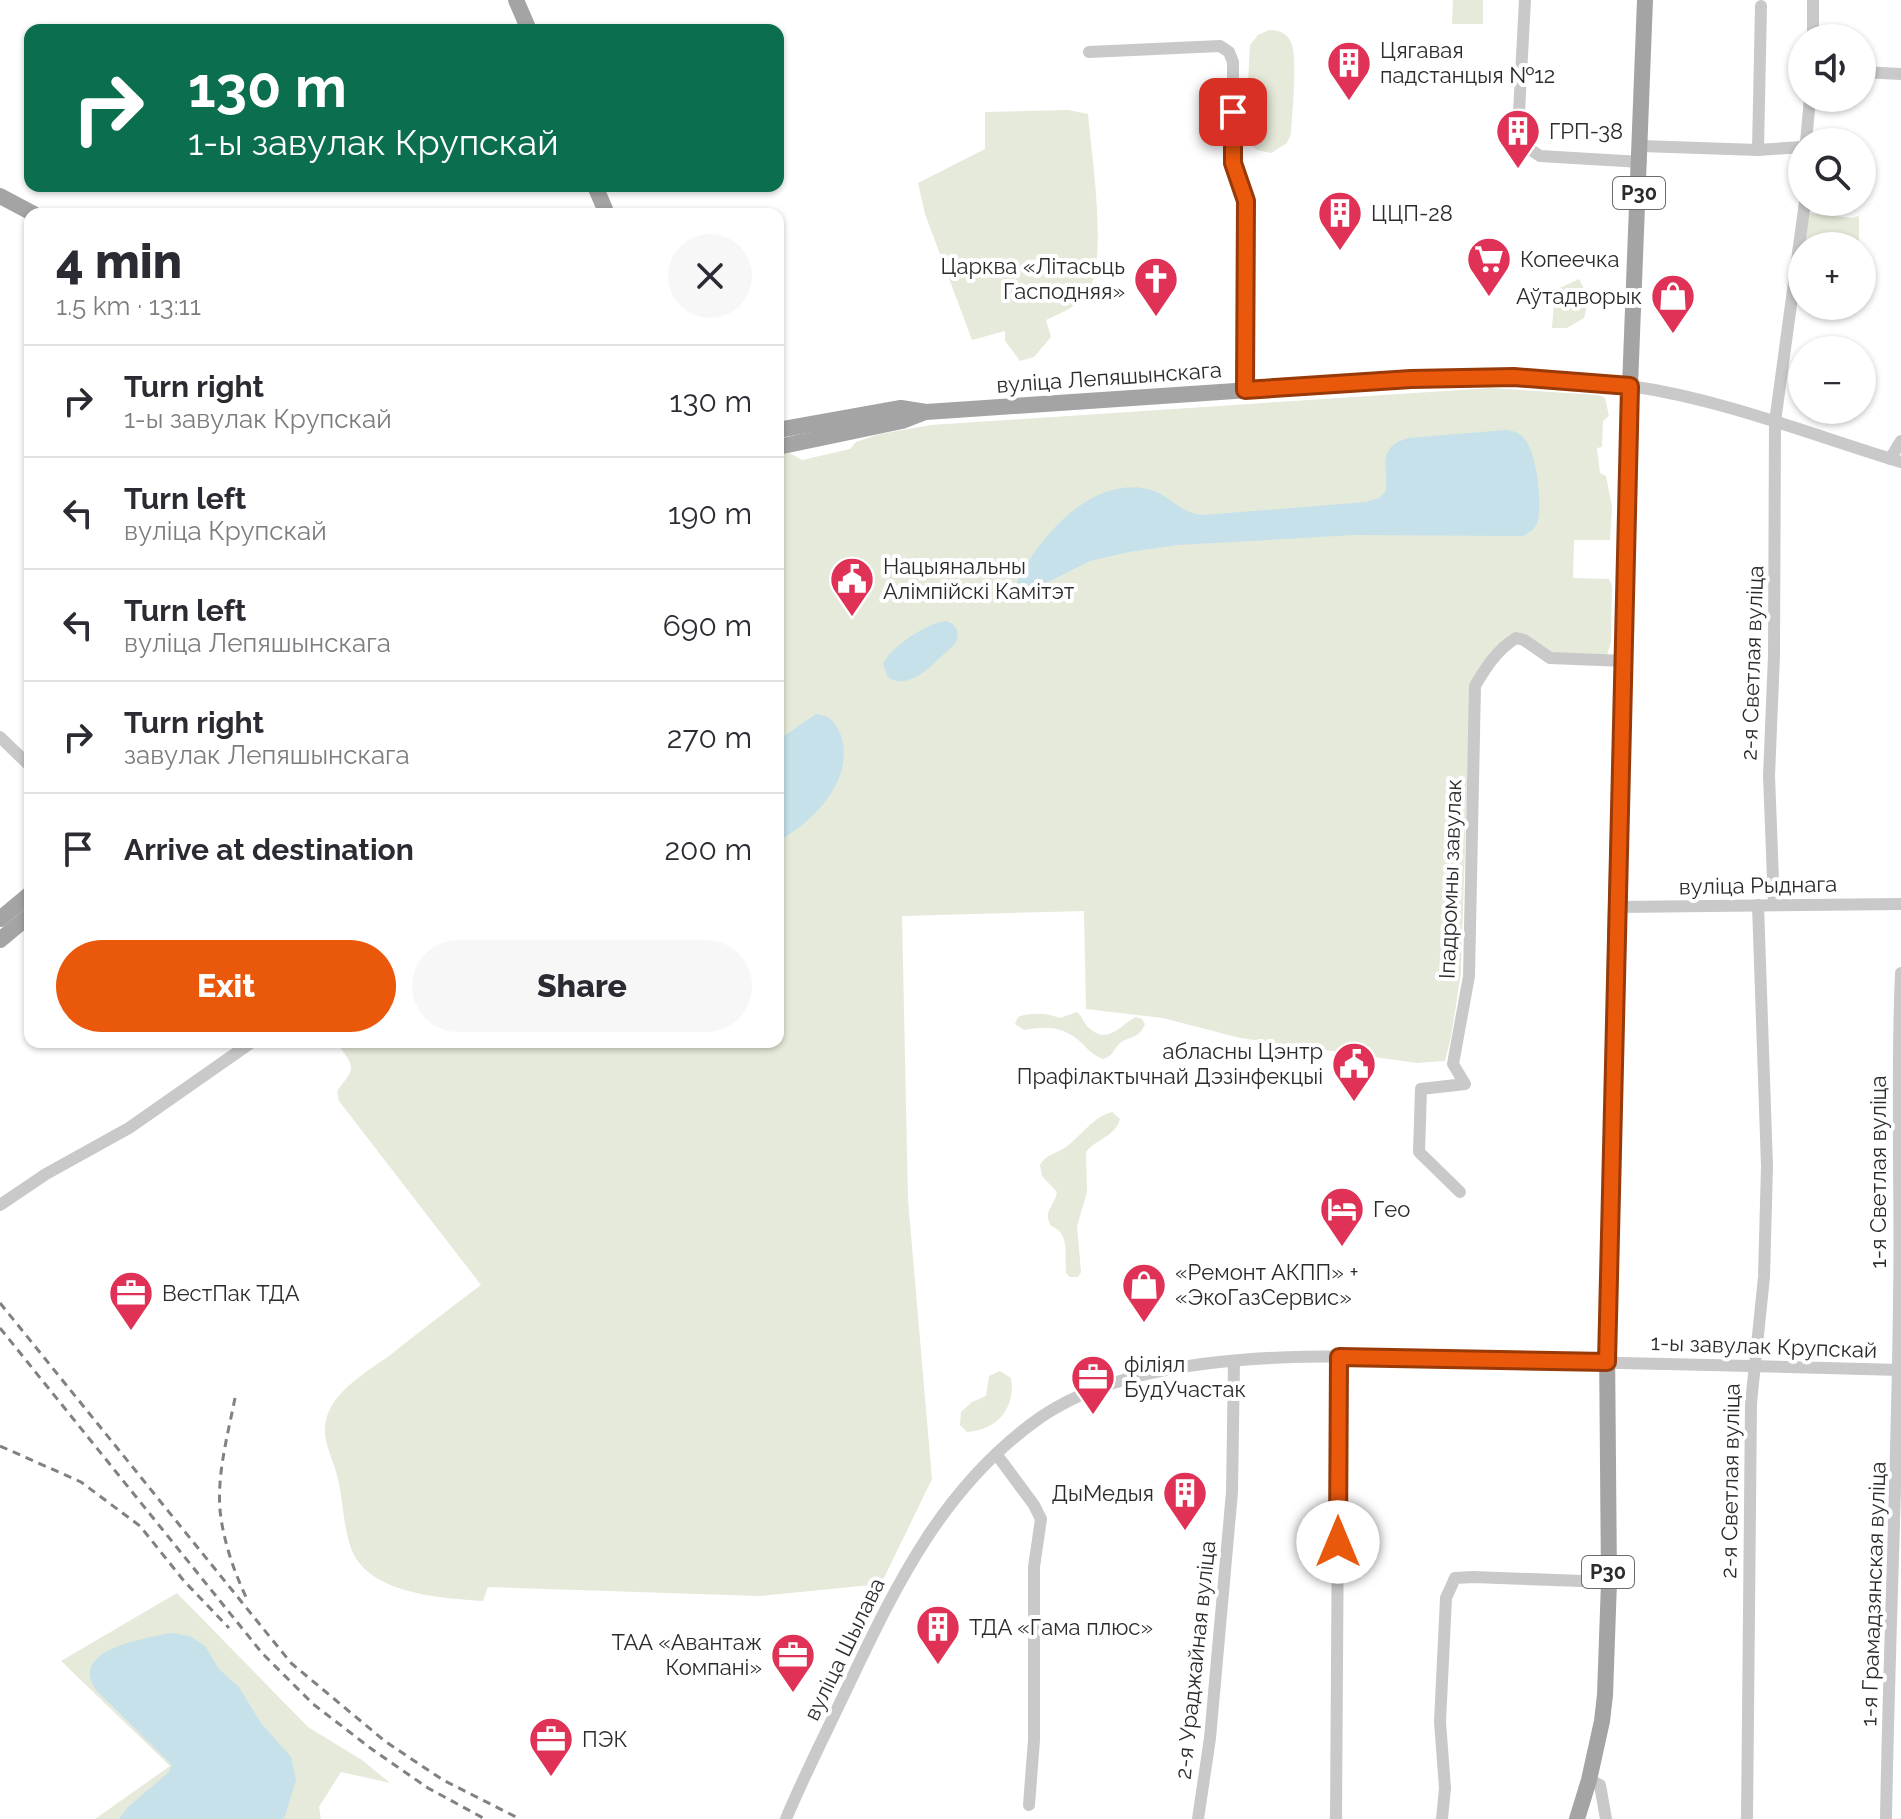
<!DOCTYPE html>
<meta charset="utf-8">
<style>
body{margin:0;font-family:Raleway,sans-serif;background:#f7f7f7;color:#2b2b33;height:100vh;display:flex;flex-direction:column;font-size:30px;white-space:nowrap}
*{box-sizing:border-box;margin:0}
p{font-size:26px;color:#7c7c81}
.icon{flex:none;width:44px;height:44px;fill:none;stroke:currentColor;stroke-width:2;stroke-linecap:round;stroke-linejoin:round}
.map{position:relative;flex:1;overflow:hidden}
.details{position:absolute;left:24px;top:208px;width:760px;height:840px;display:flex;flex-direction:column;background:#fff;border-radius:16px;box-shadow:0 2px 6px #0004}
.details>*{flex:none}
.banner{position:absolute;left:24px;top:24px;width:760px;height:168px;border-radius:16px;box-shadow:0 2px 6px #0004;background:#0b6e4f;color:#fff;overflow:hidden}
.buttons{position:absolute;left:1788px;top:24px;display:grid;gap:16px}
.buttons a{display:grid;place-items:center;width:88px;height:88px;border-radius:50%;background:#fff;box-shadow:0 2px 6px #0004;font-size:40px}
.pin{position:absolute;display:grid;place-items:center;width:68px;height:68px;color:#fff;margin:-34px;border-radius:16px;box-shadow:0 4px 12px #0006}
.me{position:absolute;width:88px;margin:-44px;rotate:0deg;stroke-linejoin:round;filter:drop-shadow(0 0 6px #0008)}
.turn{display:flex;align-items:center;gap:28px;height:168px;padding:0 32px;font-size:36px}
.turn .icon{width:104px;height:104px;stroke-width:2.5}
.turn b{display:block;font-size:56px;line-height:68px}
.round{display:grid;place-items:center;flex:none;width:84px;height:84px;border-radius:42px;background:#f7f7f7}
.summary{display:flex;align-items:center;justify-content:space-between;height:136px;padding:0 32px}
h1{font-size:48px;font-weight:800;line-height:60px}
.button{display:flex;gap:16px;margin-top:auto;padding:16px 32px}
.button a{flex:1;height:92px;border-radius:48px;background:#ea580c;color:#fff;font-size:32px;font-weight:800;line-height:92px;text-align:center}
.button a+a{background:#f7f7f7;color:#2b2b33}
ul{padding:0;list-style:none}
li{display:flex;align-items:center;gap:24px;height:112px;padding:0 32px;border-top:2px solid #e1e1e2}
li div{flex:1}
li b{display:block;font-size:30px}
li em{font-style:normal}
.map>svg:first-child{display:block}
</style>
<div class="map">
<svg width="1901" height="1819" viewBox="0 0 1901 1819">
<rect width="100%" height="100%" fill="#fff"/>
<g fill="#e5eada">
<path d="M1453 0H1483V24H1452Z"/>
<path d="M1269 30C1278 30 1287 33 1291 42 1298 56 1292 115 1291 134L1287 143 1271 153 1257 150 1245 139 1250 45 1258 35Z"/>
<path d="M1068 110 1088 114C1091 153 1109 262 1087 293 1078 307 1060 313 1046 320L1051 337 1034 357 1020 361 1005 341V331L972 340 925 214 918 183 985 149V112Z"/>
<path d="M1809 213 1852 218 1859 216V246H1805Z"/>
<path d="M1579 279 1589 298 1584 318 1567 328H1552L1555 290Z"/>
<path d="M1491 388 1598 395 1605 398 1609 416 1603 421 1602 447 1597 448 1600 473 1606 476 1612 507 1610 540H1574L1573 578 1609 579 1612 586 1611 642 1607 655 1556 660 1515 640 1470 693 1461 973 1451 1037 1445 1061 1417 1063 1240 1038 1163 1018 1086 1009 1084 911 902 916 908 1200 932 1479 881 1584 760 1596 488 1587 483 1601C441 1598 364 1594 350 1545 343 1523 343 1500 338 1479 332 1453 317 1435 330 1409 342 1386 369 1370 389 1356 419 1332 450 1308 481 1285L339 1101 337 1091C356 1066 356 1069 336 1042H778V455L790 453 802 460 850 449 856 442 880 434 931 425Z"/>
<path d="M1077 1012C1083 1017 1083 1023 1089 1028 1109 1046 1122 1023 1136 1017L1142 1019 1145 1024C1138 1041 1128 1035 1118 1045 1112 1052 1113 1056 1103 1059 1095 1056 1089 1051 1083 1044 1063 1026 1049 1026 1024 1030L1015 1024 1018 1017C1031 1012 1047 1013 1060 1018Z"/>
<path d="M1112 1112 1120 1119C1115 1137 1097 1138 1086 1152L1087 1192 1077 1226 1081 1272 1078 1277H1070L1066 1273C1064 1255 1071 1234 1051 1226 1042 1211 1055 1206 1057 1192L1042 1176 1040 1165C1046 1154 1056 1154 1066 1147 1081 1136 1094 1116 1112 1112Z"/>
<path d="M1000 1371 1011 1378C1016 1407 998 1430 967 1432L960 1425 961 1412 972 1402 986 1396 989 1376Z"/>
<path d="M177 1593 308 1727 362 1760 390 1783 341 1772 319 1807 321 1819H95L170 1766 61 1661Z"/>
</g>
<g fill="#c6e1ea">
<path d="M1506 430C1513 431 1518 432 1523 437 1537 450 1543 506 1537 523 1534 530 1529 533 1523 536L1354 535 1178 545 1129 552 1090 561 1030 591 1022 592 1016 587C1017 576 1025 569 1030 559 1054 522 1098 478 1148 489 1169 494 1180 514 1203 515L1366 502 1379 498 1386 491C1388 466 1376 448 1408 438Z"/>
<path d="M946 621C958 625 961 635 954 645 937 659 911 693 888 677L883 664C890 647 929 622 946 621Z"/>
<path d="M816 714C829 715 835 722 840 733 857 777 815 821 778 841V740Z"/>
<path d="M171 1633 190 1636 205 1646 219 1669 239 1687 260 1722 291 1757 296 1780 284 1819H119L128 1807 169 1772 172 1765 97 1691C66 1650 146 1638 171 1633Z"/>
</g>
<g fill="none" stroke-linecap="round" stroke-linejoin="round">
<g stroke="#c9c9c9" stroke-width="12">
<path d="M1525 0 1518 131 1525 146 1540 156 1641 162"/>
<path d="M1813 38V0"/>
<path d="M1089 52 1220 46 1229 52 1233 62V163L1246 201 1245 390"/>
<path d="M1862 72 1901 74"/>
<path d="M1806 142 1810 98"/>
<path d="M1641 146 1758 150 1761 6"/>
<path d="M1758 150 1802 147"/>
<path d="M1630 386C1722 399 1812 435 1901 462"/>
<path d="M1890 459 1901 441"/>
<path d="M0 737 30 766"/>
<path d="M1774 905 1769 776 1774 655 1775 422 1805 202"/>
<path d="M1616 907 1901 904"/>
<path d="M1460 1192 1419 1152 1421 1089 1465 1084 1453 1064 1469 976 1475 686C1486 667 1497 650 1516 638L1524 640 1550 658 1625 661"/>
<path d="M0 1205 46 1174 129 1128 252 1042"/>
<path d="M997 1455 1034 1505 1041 1519 1034 1567V1740L1029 1805"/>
<path d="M1589 1780 1600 1785 1606 1819"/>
<path d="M786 1819C805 1773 828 1729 849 1684 898 1581 945 1484 1041 1417 1160 1335 1394 1359 1534 1361 1656 1364 1779 1366 1901 1370"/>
<path d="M1198 1819 1210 1738 1232 1492 1234 1361"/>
<path d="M1336 1819 1339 1357"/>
<path d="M1442 1819 1445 1788 1440 1722 1446 1598 1455 1578 1473 1577 1609 1582"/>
<path d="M1747 1819 1751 1403 1764 1277 1767 1166 1758 905"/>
<path d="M1886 1819C1889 1647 1897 1474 1899 1302 1901 1192 1896 1083 1901 973"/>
</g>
<g stroke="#a4a4a4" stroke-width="16">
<path d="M516 0 529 30"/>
<path d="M595 186 607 214"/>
<path d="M0 196 34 214"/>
<path d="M778 430 901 408 926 412 1411 379 1545 378 1630 386"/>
<path d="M778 447 902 421 925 412"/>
<path d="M0 919 30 894"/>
<path d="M0 940 30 915"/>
<path d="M1577 1819 1589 1780 1602 1721 1605 1695 1609 1582 1607 1344 1616 907 1630 386 1645 0"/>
</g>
<g stroke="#818181" stroke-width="3" stroke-dasharray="8 6" stroke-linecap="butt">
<path d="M0 1303 291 1663 386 1742 443 1780 520 1819"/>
<path d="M0 1328 262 1653 313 1704 373 1750 428 1788 485 1819"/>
<path d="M235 1398C228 1434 217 1473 220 1510 223 1540 234 1572 247 1599"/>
<path d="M0 1446 81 1482 140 1526 184 1581 229 1628"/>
</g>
</g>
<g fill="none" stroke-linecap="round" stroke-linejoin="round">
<g stroke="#983908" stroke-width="20">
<path id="route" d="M1233 112V163L1246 201 1245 390 1411 379 1514 377 1630 386 1607 1362 1339 1357 1338 1542"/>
</g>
<use href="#route" stroke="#ea580c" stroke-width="14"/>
</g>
<defs>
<g id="building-pin" transform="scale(2.3)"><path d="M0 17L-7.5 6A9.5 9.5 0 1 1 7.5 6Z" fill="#e03257" stroke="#fff"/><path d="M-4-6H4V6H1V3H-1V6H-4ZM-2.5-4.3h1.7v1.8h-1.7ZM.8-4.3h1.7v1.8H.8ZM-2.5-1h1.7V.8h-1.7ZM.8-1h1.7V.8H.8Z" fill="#fff"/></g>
<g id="supermarket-pin" transform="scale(2.3)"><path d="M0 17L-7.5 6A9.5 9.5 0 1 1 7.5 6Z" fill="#e03257" stroke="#fff"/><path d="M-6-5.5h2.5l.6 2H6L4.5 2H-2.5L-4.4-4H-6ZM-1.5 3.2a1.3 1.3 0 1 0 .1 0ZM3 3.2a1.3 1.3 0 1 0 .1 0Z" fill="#fff"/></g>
<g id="church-pin" transform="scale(2.3)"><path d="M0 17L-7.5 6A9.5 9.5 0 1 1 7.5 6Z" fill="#e03257" stroke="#fff"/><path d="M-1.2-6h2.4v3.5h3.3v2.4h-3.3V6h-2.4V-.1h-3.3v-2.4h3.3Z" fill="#fff"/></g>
<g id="shop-pin" transform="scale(2.3)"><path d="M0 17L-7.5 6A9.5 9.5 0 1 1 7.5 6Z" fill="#e03257" stroke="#fff"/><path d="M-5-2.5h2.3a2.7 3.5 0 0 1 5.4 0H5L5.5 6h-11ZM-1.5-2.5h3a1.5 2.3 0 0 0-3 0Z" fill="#fff"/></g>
<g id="civic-pin" transform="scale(2.3)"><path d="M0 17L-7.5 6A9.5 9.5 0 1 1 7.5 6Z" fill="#e03257" stroke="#fff"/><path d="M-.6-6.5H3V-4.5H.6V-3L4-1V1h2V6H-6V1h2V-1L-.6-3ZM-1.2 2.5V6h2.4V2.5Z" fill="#fff"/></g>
<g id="hotel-pin" transform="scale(2.3)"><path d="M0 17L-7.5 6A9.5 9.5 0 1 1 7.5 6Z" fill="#e03257" stroke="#fff"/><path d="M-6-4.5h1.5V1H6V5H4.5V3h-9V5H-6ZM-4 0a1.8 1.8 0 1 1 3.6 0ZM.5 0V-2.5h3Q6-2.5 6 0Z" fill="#fff"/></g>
<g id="office-pin" transform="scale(2.3)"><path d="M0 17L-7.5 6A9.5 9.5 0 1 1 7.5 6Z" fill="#e03257" stroke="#fff"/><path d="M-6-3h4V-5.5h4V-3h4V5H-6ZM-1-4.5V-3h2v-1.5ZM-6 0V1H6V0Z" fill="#fff"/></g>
</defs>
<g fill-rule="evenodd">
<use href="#building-pin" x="1349" y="63"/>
<use href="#building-pin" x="1518" y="131"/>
<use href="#building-pin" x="1340" y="213"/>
<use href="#supermarket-pin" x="1489" y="259"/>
<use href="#church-pin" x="1156" y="279"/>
<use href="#shop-pin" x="1673" y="296"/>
<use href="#civic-pin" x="852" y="579"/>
<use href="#civic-pin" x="1354" y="1064"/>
<use href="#hotel-pin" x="1342" y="1209"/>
<use href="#shop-pin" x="1144" y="1285"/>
<use href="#office-pin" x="131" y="1293"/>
<use href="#office-pin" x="1093" y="1377"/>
<use href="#building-pin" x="1185" y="1493"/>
<use href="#building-pin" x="938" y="1627"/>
<use href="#office-pin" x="793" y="1655"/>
<use href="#office-pin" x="551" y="1739"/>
</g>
<g text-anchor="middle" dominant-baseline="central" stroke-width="8" stroke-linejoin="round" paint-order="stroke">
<g fill="#fff" stroke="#6b6b6b" stroke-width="2">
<rect x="1613" y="177" width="52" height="32" rx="6"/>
<rect x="1582" y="1556" width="52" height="32" rx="6"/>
</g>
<g font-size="20" font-weight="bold" fill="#2c2c2c">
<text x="1639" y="193">Р30</text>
<text x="1608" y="1572">Р30</text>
</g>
<g font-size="22" fill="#2c2c2c" stroke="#fff" text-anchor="start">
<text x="1380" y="50">Цягавая<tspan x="1380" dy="25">падстанцыя №12</tspan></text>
<text x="1549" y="131">ГРП-38</text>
<text x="1371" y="213">ЦЦП-28</text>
<text x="1520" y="259">Копеечка</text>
<text x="1125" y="266" text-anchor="end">Царква «Літасьць<tspan x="1125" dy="25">Гасподняя»</tspan></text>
<text x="1642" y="296" text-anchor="end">Аўтадворык</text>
<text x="883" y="566">Нацыянальны<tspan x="883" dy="25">Алімпійскі Камітэт</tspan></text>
<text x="1323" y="1051" text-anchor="end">абласны Цэнтр<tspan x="1323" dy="25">Прафілактычнай Дэзінфекцыі</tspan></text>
<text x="1373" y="1209">Гео</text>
<text x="1175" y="1272">«Ремонт АКПП» +<tspan x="1175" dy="25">«ЭкоГазСервис»</tspan></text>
<text x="162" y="1293">ВестПак ТДА</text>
<text x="1124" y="1364">філіял<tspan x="1124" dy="25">БудУчастак</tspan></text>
<text x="1154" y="1493" text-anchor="end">ДыМедыя</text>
<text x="969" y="1627">ТДА «Гама плюс»</text>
<text x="762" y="1642" text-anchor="end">ТАА «Авантаж<tspan x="762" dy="25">Компані»</tspan></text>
<text x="582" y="1739">ПЭК</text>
</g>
<g font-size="22" fill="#2c2c2c" stroke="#fff">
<text transform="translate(1109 377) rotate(-4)">вуліца Лепяшынскага</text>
<text transform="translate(1752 663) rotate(-88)">2-я Светлая вуліца</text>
<text transform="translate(1450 879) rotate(-88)">Іпадромны завулак</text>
<text transform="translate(1758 885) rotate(-1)">вуліца Рыднага</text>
<text transform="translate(1878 1172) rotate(-90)">1-я Светлая вуліца</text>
<text transform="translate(1764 1346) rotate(2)">1-ы завулак Крупскай</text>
<text transform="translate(1730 1481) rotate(-89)">2-я Светлая вуліца</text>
<text transform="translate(1873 1594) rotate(-88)">1-я Грамадзянская вуліца</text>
<text transform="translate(844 1649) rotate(-64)">вуліца Шылава</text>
<text transform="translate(1195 1660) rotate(-84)">2-я Ураджайная вуліца</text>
</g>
</g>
</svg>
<div class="buttons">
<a><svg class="icon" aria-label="sound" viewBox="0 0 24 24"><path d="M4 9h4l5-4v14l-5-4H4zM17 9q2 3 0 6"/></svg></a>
<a><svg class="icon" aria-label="search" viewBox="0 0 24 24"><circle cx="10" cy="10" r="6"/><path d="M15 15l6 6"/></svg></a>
<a>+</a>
<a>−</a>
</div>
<div class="pin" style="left:1233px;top:112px;background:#d93025"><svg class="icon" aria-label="arrive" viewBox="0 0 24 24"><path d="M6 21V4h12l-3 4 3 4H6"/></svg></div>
<svg class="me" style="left:1338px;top:1542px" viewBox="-20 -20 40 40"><circle r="19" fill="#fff"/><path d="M0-13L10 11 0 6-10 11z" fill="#ea580c"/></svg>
<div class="banner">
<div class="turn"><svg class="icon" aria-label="right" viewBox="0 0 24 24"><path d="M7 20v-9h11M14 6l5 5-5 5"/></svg><div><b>130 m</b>1-ы завулак Крупскай</div></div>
</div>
<section class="details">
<div class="summary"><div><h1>4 min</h1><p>1.5 km · 13:11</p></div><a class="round"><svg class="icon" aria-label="close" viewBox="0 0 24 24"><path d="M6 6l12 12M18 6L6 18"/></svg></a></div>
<ul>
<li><svg class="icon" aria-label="right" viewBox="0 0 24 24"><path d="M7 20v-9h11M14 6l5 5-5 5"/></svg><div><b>Turn right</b><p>1-ы завулак Крупскай</p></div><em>130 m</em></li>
<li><svg class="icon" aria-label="left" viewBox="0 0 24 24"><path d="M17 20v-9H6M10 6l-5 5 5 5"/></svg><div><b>Turn left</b><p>вуліца Крупскай</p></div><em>190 m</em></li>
<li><svg class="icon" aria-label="left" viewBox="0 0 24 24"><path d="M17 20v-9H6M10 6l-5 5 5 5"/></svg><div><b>Turn left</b><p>вуліца Лепяшынскага</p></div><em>690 m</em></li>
<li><svg class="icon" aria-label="right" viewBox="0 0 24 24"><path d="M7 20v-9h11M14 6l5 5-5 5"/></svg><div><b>Turn right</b><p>завулак Лепяшынскага</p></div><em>270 m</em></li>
<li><svg class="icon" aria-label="arrive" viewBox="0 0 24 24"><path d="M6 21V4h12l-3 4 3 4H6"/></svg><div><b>Arrive at destination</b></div><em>200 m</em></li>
</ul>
<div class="button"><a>Exit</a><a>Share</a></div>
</section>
</div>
